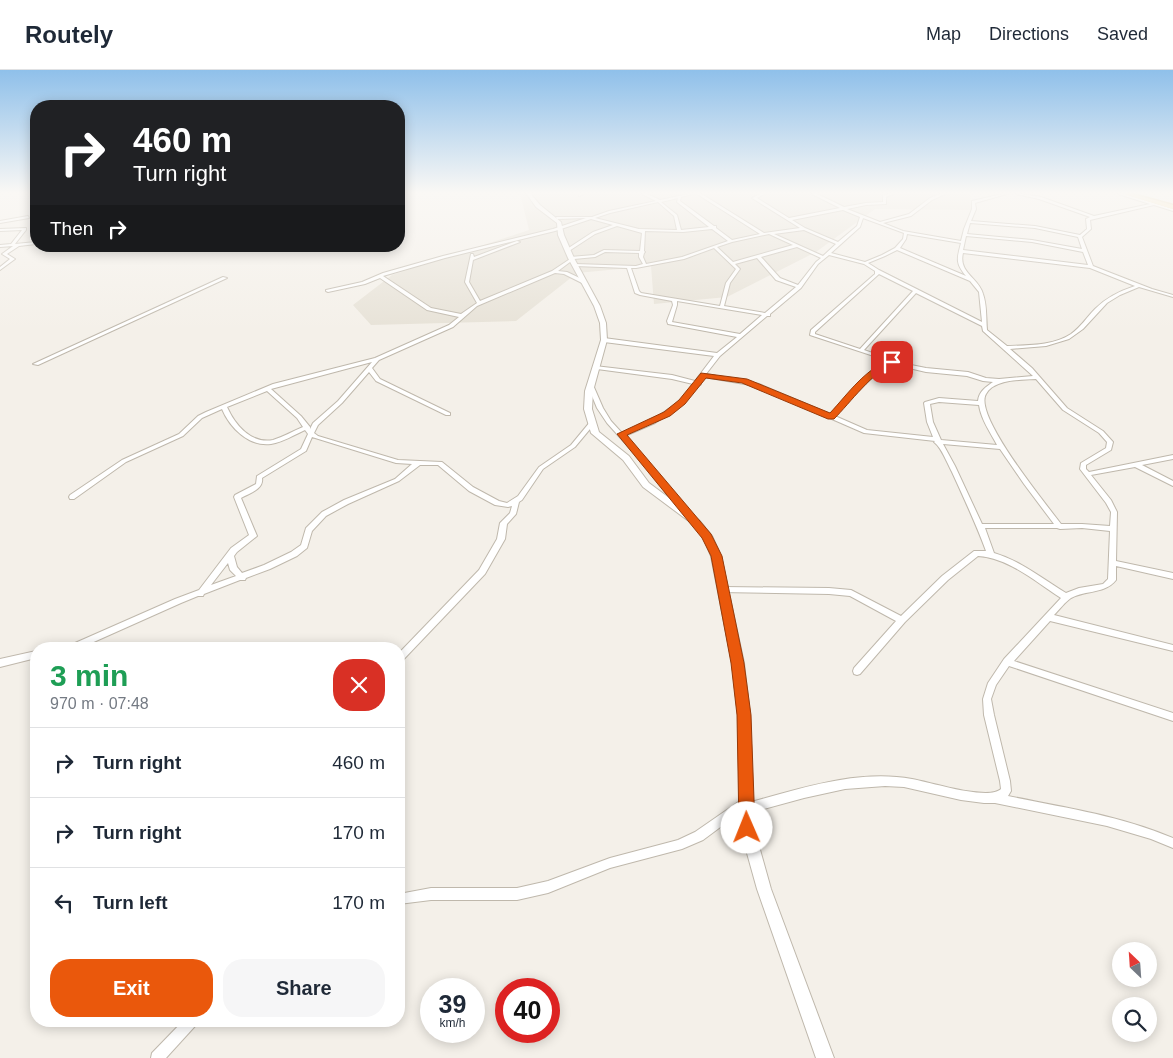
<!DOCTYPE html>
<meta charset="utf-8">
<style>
body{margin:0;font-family:Helvetica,sans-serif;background:#f6f6f7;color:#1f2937;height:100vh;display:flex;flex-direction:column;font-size:19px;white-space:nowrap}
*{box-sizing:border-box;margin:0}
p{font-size:16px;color:#747a83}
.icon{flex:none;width:28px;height:28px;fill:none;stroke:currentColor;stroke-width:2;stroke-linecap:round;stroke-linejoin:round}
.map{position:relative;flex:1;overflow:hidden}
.sheet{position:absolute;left:30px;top:572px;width:375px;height:385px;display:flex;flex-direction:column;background:#fff;border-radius:20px;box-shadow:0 2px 12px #0003}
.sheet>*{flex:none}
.top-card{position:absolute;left:30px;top:30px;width:375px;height:152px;border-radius:20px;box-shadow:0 2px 12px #0003;background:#202124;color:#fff;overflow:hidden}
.needle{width:32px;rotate:335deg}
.tools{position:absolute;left:1112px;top:872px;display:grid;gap:10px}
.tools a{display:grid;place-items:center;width:45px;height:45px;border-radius:50%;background:#fff;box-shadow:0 2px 12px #0003;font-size:25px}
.speed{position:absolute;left:420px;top:908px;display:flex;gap:10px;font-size:25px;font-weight:700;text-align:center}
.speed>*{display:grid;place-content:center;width:65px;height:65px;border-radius:50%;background:#fff;box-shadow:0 2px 12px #0003;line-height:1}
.speed small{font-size:12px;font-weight:400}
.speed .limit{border:8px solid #d22;background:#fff;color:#111}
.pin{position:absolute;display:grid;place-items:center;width:42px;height:42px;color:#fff;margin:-21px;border-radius:10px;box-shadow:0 2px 8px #0006}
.me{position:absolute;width:55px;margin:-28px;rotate:359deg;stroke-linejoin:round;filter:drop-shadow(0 0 4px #0008)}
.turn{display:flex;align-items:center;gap:18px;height:105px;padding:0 20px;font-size:22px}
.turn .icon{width:65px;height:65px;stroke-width:2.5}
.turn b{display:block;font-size:35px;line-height:42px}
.then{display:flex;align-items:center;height:48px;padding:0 20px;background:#0003;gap:10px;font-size:19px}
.round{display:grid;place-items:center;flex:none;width:52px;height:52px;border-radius:20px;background:#f6f6f7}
.headline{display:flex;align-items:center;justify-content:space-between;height:85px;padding:0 20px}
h1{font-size:30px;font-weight:700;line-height:38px;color:#1e9e55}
.cta{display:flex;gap:10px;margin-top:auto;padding:10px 20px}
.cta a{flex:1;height:58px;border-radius:20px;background:#ea580c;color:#fff;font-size:20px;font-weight:700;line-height:58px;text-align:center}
.cta a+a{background:#f6f6f7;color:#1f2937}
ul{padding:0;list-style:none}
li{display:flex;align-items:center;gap:15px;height:70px;padding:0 20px;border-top:1px solid #e0e1e3}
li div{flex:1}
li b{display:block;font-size:19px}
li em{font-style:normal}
header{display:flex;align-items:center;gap:30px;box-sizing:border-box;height:70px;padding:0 25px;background:#fff;border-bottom:1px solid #e0e1e3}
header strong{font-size:24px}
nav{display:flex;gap:28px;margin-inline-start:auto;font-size:18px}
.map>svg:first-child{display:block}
</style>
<header>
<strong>Routely</strong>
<nav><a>Map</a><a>Directions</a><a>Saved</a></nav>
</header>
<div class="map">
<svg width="1173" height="988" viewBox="0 0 1173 988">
<rect width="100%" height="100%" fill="#f4f0e9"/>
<path fill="#e7e2d7" d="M520 123H970L971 140 875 139 816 182 727 227 654 234 651 196 577 203 516 251 371 255 353 235 392 205 529 160Z"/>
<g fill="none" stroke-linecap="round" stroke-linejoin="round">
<g stroke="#bfb8ac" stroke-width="2">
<g id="minor">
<path d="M582 123H586L579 126V124Z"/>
<path d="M642 123H645L660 130 693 123H700L764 163 800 158 752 128 762 123H766L757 128 789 148 840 138 812 124V123H815L844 137 866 133 883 132V125L893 123V124L886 127V134L866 135 847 139 880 152 909 144 930 128 942 123H945V124L932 130 911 146 883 153 903 161 961 171 964 159 972 139V131L1006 123H1010L975 133 976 139 971 151 1035 156 1080 165 1087 159 1086 149 1090 147 1039 129 1016 124V123L1041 127 1094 146 1150 134 1118 124V123H1121L1173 139V141L1154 135 1090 150 1091 159 1082 167 1093 196 1152 219 1173 225V227L1139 217 1120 225 1107 233 1083 259 1069 269 1046 276 1010 279 1032 298 1067 338 1103 361 1113 372 1111 380 1086 395V399L1089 402 1173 385V389L1142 395 1173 411V416L1135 397 1091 405 1111 430 1117 442 1116 491 1173 503V509L1116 496V510C1105 524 1086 520 1071 528 1065 532 1059 540 1054 545L1173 575V581L1050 551 1014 591 1173 643V651L1009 596 996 615 991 629 994 645 1010 711 1011 721 1008 726C1066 738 1118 745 1173 768V778L1151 769 1107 756 995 733H984L961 730 904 717 885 716 845 719 804 728 746 744 742 741 703 770 682 779 610 798 548 823 517 830H431L399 834V824L431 818H517L548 811 610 788 678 770 695 762 747 726 751 727V732C802 718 859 699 912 709 930 712 988 731 1001 719L1000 711 984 645 983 629 988 613 1004 589 1061 528C1036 512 1009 488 978 486L948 510 905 552 860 604 857 605 854 604 853 601 854 598 896 551 850 526 829 524 720 522 719 520 720 518 723 517 829 518 851 520 901 546 942 506 974 481H986C976 454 964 428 952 402 947 393 942 378 934 372L935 371 864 363 756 316 704 307 700 313 701 314 700 315 697 316 684 333 655 353 625 366 647 391 689 444 686 446H684L643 393 607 353 597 338 588 316 591 314 593 315 603 338 611 351 622 363 651 351 680 331 693 314 672 309 597 299 594 297 595 296 672 305 695 311 714 286 604 272 601 270 604 268 717 283 737 267 668 254 667 251 673 235 672 231 640 225 635 223 627 198 575 196 573 195 575 194 636 196 643 194 639 187V183L605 182 595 187 574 189 558 201 567 202 586 211V213H582L564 204 555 203 477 236 453 257 379 290 372 298 380 309 450 343V345H446L376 311 369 302 342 333 318 355 314 363 318 366 398 390 442 392 473 417 499 431 507 433 518 426 539 397 571 375 590 352 592 351 595 353 575 377 543 399 522 430 519 432 516 444 507 454 505 469 485 504 402 591H399V583L479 500 497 469 500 453 510 443 512 436 508 437 495 435 469 421 438 395H420L399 411 348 434 326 446 312 461 307 478 297 486 270 499 246 508 245 510H240L204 524 203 526H198L181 533 78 579H65L66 577 175 529 199 520 231 478 249 465 234 427 235 425 256 414 257 406 301 379 308 364 305 360C294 365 283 372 271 374 249 377 230 358 222 339L202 348 183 366 126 392 74 429H70L69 427 70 425 122 390 179 364 198 346 206 342 273 314 375 288 449 255 459 247 427 240 380 208 365 214 328 222 326 221V220L362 212 383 203 443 186 553 159 586 148 557 149 556 147H592L609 141 656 131 642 124ZM696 123 697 124 760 164 732 170 716 158V156H714L680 131 681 127ZM678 128 677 132 709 157 681 160 677 145 661 132ZM658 132 674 146 677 160 639 159 595 148 610 143ZM843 140 860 147 857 156 838 172 805 158 792 150ZM863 148 904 163 903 169 895 178 882 185 865 192 831 183 860 157ZM591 149 613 155 593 162 567 179V181H569L595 164 617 156 642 163 640 181 604 180 594 185 570 187V189L552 201 480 231 469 212 473 190 520 172 517 171 474 187 473 184H471L465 212 477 233 461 244 431 238 383 206 445 188 555 161ZM970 153 1035 158 1078 167 1082 179 1032 170 967 164ZM712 159 728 171 682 187 646 194 643 187 644 183 645 182 644 181 645 161 683 162ZM804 160 836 174 823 186 774 164ZM769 164 793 175 733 192 717 177 732 172ZM907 164 961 173C957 188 955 193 966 206L900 178 906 169ZM966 166 1032 172 1083 182 1088 195 963 180ZM797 177 821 188 816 192 798 215 780 208 761 187ZM714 178 736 199 726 213 720 236 641 223 639 221 631 198H636L684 189ZM897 180 970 211 979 222 982 252 879 200 868 193 885 186ZM963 183 1090 198 1135 216C1120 221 1107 227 1095 239 1087 247 1081 257 1071 264 1053 276 1028 275 1007 276L987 260C986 248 987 235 983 224 979 208 958 203 963 183ZM829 185 864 194 875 201V204L811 260 810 265 889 291C871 298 845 330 830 344L759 314 706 304 720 286 767 246H770V244L801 218 818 194ZM757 188 776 210 796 217 765 243 724 236 730 213 740 199 735 194ZM879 204 913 221 860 279 815 264V262ZM916 223 982 256 983 261 1033 306 999 309 986 308 968 302 926 298 901 293 864 280ZM677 231 762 245 740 264 672 252 677 235ZM372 292 338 331 313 353 310 359V357L301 346 271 319ZM892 294 926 302 967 306 983 311 993 312C986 317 979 321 978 331L939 328 925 332 924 333 927 352 933 367 867 360 835 346C849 332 875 300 892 294ZM1036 309 1063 340 1099 363 1107 372 1106 378 1081 393 1080 399 1106 433 1111 442 1110 456 1082 454H1061C1046 434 973 345 986 324 994 309 1021 310 1036 309ZM267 321 297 348 303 357C293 361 283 367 273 370 251 374 235 355 227 337ZM939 332 979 335C981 349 990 362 997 375L941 370 933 352 930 334ZM312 367 396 393 412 394 395 409 344 430 322 442 306 458 301 475 291 482 264 495 242 503 237 497 234 486 237 482 257 466 241 428C250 423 264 419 262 408L306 381ZM943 374 1000 379 1024 414 1054 454H982L955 396ZM985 458H1057L1060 459 1082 458 1110 461 1108 509 1103 514 1079 518 1066 523C1043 509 1021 491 994 483ZM228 493 230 500 236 506 211 515Z"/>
<path d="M28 146 29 148 0 153V151Z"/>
<path d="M26 158V160L15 174 36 172V174L19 176 7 184 15 189 0 200V197L10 189 2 184 13 176 0 177V175L11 174 22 160 0 161V159Z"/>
<path d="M223 207 227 208 38 295 33 294Z"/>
<path d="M36 581V588L0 597V589Z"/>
<path d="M183 951H198L196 955 166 988H151L152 983Z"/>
</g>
</g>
<g stroke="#bfb8ac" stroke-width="2">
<path id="tertiary" d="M526 123H530L540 135 561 152 564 165 574 188 600 236 606 253 607 270 593 321 592 339 599 362 629 386 649 413 700 451 712 466 721 486 744 593 750 645 754 758 771 819 834 988H816L757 819 740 758 738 645 732 593 711 486 703 467 694 455 643 417 623 390 591 363 584 339 585 321 601 270 600 253 594 236 568 188 558 165 557 153 536 137Z"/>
</g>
<g stroke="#ddba6d" stroke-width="3">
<path id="primary" d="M1121 123H1129L1173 135V139Z"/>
</g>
<use href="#minor" fill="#fff" fill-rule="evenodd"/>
<use href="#tertiary" fill="#fff" fill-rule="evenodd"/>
<use href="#primary" fill="#f9dd9d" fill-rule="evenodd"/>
</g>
<linearGradient id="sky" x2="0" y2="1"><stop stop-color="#8fc0ea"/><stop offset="0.47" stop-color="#faf8f5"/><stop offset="1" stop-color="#faf8f5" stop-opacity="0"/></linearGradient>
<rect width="1173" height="261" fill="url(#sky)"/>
<path fill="#ea580c" stroke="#983908" d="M892 290 894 291V294C873 301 850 333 834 349H828L742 313 706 308 685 334 670 346 627 365 711 464 722 486 744 593 751 645 755 758 753 764 747 766 742 764 739 758 737 645 731 593 711 486 702 468 617 364 664 342 679 330 701 303 747 309 830 343C847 325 867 296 892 290Z"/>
</svg>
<div class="tools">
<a><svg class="needle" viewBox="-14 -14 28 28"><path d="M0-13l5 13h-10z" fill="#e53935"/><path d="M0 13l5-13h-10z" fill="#747a83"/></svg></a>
<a><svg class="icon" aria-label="search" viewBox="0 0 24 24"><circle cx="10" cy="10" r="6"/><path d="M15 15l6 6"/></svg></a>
</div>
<div class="speed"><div>39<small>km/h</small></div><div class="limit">40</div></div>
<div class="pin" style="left:892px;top:292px;background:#d93025"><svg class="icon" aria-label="arrive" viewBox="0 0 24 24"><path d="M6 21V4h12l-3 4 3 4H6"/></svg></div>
<svg class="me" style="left:747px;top:758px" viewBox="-20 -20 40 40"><circle r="19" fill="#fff"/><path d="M0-13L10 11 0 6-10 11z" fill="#ea580c"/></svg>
<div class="top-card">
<div class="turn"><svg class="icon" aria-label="right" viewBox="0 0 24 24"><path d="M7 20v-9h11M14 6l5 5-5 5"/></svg><div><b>460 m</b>Turn right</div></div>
<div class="then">Then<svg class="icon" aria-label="right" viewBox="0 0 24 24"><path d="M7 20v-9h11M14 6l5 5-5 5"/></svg></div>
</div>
<section class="sheet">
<div class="headline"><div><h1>3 min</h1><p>970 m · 07:48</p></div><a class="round" style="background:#d93025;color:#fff"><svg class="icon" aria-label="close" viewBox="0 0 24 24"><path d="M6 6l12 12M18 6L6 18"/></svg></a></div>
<ul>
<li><svg class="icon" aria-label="right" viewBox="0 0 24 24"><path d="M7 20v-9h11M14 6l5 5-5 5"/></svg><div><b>Turn right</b></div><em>460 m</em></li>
<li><svg class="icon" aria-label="right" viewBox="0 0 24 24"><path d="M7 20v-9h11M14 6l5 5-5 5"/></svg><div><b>Turn right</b></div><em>170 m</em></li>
<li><svg class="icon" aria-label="left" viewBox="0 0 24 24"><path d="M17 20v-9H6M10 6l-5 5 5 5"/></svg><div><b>Turn left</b></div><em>170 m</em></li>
</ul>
<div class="cta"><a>Exit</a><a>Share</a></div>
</section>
</div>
